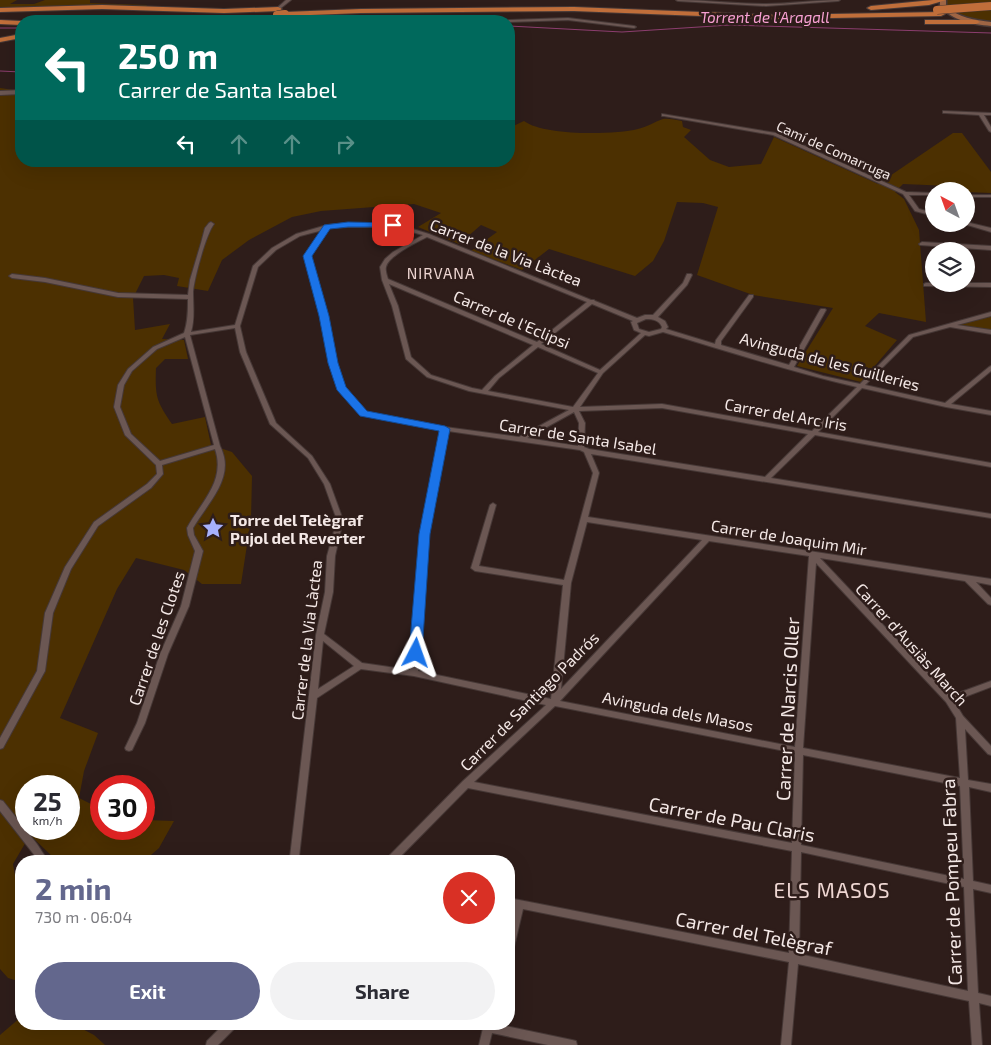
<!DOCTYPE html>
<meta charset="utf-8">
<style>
body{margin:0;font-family:"Exo 2",sans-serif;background:#f2f2f3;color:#2b2b33;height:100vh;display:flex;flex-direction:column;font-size:19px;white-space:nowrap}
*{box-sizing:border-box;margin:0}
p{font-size:16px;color:#7c7c81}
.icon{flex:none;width:28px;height:28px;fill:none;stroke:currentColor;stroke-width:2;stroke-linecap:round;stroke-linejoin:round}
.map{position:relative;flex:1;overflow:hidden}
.panel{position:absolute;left:15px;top:855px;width:500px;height:175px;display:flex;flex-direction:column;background:#fff;border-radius:20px;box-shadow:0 5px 20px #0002}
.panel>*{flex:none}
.guide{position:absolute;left:15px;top:15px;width:500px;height:152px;border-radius:20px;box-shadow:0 5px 20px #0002;background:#00695c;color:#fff;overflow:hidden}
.needle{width:32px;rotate:319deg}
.fabs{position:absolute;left:925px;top:182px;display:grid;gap:10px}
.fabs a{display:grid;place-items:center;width:50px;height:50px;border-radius:50%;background:#fff;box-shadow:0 5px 20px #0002;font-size:25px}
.speed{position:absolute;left:15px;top:775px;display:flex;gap:10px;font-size:25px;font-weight:700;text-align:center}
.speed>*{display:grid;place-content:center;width:65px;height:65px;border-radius:50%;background:#fff;box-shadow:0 5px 20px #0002;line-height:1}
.speed small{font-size:12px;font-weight:400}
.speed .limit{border:8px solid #d22;background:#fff;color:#111}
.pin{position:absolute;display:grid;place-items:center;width:42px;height:42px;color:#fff;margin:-21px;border-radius:10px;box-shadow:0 2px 8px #0006}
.me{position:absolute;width:55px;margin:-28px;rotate:4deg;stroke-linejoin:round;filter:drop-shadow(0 0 4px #0008)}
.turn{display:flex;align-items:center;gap:18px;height:105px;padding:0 20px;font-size:22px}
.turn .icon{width:65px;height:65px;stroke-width:2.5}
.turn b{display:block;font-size:35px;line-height:42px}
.lanes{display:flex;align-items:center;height:48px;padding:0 20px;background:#0003;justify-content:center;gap:25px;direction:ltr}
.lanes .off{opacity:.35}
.round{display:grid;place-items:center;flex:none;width:52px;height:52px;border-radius:26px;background:#f2f2f3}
.head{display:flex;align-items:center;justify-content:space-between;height:85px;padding:0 20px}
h1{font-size:30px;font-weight:700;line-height:38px;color:#63678d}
.button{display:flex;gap:10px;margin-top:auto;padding:10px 20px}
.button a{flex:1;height:58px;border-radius:30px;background:#63678d;color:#fff;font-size:20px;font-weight:700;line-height:58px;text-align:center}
.button a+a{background:#f2f2f3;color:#2b2b33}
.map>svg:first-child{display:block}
</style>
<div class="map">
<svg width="991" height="1045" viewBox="0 0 991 1045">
<rect width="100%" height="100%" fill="#2e1d1a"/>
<g fill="#4c3001" fill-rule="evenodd">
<path d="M0 0H17L10 4H34L45 0H90V3L147 5 146 7 15 8H0Z"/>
<path d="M946 0H991V23C974 20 954 19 945 3Z"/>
<path d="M0 88 21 91V161H509V128L524 121C544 136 613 135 638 129 647 127 654 122 663 119 668 118 676 120 682 121L683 127 691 130 684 137 710 160 729 167 761 164 774 137 878 184 953 133H962L991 172V193L966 192 950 186 903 184 895 192 904 199 919 230 926 322 879 313 865 326 897 340 861 382 797 366 833 308 753 295 697 275 718 207 703 203 677 202 664 241 653 261 635 276 549 249 522 270 471 251 497 232 481 225 459 244 418 227 441 213 414 204 321 211 292 217 249 240 222 260 208 291 177 286 179 278 164 275 144 276 133 298 135 330 170 324 162 339 184 340 188 359H165L156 368C155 396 156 401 172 424L205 417 211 445 232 452 252 476 251 519 241 584H202L184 570 136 558 117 589 60 718 98 733 84 771 79 798 101 809V829H144V820L174 821 159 848 144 861H57L30 835 13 864 19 900 21 901V982L8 978 0 969ZM26 786H69V829H26Z"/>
<path d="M991 315V330L955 324Z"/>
<path d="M21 1017V1024H73L94 1035 105 1045H0V1035Z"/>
</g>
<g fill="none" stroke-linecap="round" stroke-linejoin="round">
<g stroke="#8c3e6f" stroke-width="1">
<path d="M509 26 622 32 730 25 991 33"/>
<path d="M0 28H21"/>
<path d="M0 71 21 72"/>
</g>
<g stroke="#463836" stroke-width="2">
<g id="minor">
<path d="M676 0C706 0 736 4 766 4 790 4 815 0 840 0L838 1 766 6 678 1Z"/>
<path d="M568 18 634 26 636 27 634 28 568 20 509 22 507 21 509 20Z"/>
<path d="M943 111 991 113V115H984L991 127V132L989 131 979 115 945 113H943Z"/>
<path d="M662 114 776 133 906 192 934 193V195H909L919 209 934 213V216L915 211 903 194 773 135 664 116H662Z"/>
<rect x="966" y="195" width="25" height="2"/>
<path d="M211 222 214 224C206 234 194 279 193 292 193 305 195 319 191 332L235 325 253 266 272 248 296 234 327 225 348 223H393L429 234 591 300H594L595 301 637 318 645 315H653L683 283 687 274H691L692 275 687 285 658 317 665 321 668 327 666 329 715 344 716 340 749 295H753V297L721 341V345L789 365 820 310 821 309H825L826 310 794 367 823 376 860 384 909 335 991 312V316L957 325 991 330V334L950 327 913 337 865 385 945 403 989 367 991 366V371L951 404 991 411V415L946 407 862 388 818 432 991 463V467L815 435 771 478 991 514V518L591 454 599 473 588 517 991 579V585L976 582 991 598V605L988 604 965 581 820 558 950 696 991 681V687L954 701 963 716 991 746V755L988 754 965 729 968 780 991 784V792L969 787 973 881 991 885V893L973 889 978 993 991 996V1006L979 1003 982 1045H972L969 1001 798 964 791 1045H781L789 962 523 909 514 947 512 950 509 951V930L515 907 509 906V898L789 953 792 851 468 788 396 861H386L387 858 463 781 546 705 414 676 361 669 317 698 299 857H324L327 858 328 861H286L287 858 290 857 316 635 325 592 327 556 337 520 324 484 308 458 270 424 240 352 235 328 190 335 220 446C222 450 223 453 224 457 230 483 205 507 193 528L194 535 203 551 189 606 168 654 145 723 132 750 129 751 126 750 125 748 137 723 160 654 181 606 195 551 188 535 187 528C201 502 226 481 215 449L162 465 163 474 151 488 98 526 71 569 53 613 45 671 3 748 0 749V738L37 671 45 613 65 567 94 522 147 484 157 474 156 465 125 435 114 407 118 385 128 369 153 347 184 333C188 322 188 310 188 299L118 297 45 282 12 278 9 276 12 274 45 278 118 293 188 295 190 280 201 243 205 228 209 223ZM348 227H393L423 235 393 252 385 259 380 267 382 280 392 306 406 359 427 377 469 391 569 410 519 437 445 427 366 412 344 388 336 363 327 316 310 256 329 228ZM323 230 304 256 321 316 330 363 339 389 362 415 442 430 421 534 410 670 362 663 324 634 333 592 335 556 343 520 330 484 312 456 276 423 246 352 240 326 258 267 276 250 300 236ZM427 237 587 302 537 342 388 279C387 276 385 270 386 267 388 256 417 242 427 237ZM389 284 533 345 495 376 482 390 472 388 431 375 411 357 398 306ZM592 304 633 321 631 322 634 330 641 333 600 370 541 344ZM646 319C653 319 659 320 662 327L661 329 649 332 639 329 637 323ZM663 332C727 351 791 372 857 387L812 431 662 404 580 407 603 373 645 335 649 336ZM185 337 214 445 160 461 131 434 120 407 124 385 132 371 157 349ZM538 347 598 373 573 407 488 391 499 378ZM662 408 808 434 765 477 589 449 584 447 585 423 579 411ZM574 412 579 423 578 446 527 438ZM448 431 580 450 584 452 593 473 564 580 479 566 496 505 493 503 490 505 471 568 475 571 563 585 551 699 418 671 427 534ZM587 522 702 540 561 689 571 583ZM709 541 809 556 795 747 560 701ZM816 563 946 702 956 718 960 778 803 748ZM323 641 354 666 318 689ZM555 706 795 753 792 843 474 782ZM803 755 960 786 964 879 801 845ZM801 852 964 887 968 991 799 954Z"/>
<path d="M966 222 991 228V232L964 224H966Z"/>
<path d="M922 242 991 246V250L920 245 919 244Z"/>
<path d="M926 283H991V287L924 286V284Z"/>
<path d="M0 800 3 801 37 844 48 861H39L0 811Z"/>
<path d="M224 1024H236L235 1028 218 1045H206L207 1041Z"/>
<path d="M484 1024H496L572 1040 576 1041 577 1045H548L492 1033 489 1045H479Z"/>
</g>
</g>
<g stroke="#463836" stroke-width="2">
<g id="tertiary">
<path d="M286 0H291L281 8 280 21H276L277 8Z"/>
<path d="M21 90V94L0 95V91Z"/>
</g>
</g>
<g stroke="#463836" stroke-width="3">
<path id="primary" d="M940 0H946V6C958 18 975 20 991 22V26C972 24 953 21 940 6Z"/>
</g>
<g stroke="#463836" stroke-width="2">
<g id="motorway">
<path d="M933 0H946L929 5 871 10 867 8 871 6Z"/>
<path d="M102 5 224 9 278 7 282 9 278 11 224 13 102 9 0 12V8Z"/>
<path d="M574 7 777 15 941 12 945 14 941 16 777 19 574 11 361 13 285 16 281 14 285 12 361 9Z"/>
<path d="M197 16 200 19 237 18 241 20 129 21 133 19Z"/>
<path d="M0 20 21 21H23H21V25L0 24Z"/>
<path d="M925 20H976L980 22 976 24H925Z"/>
<path d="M21 34V38L0 42V38Z"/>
</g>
</g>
<use href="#minor" fill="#6b5753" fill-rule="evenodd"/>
<use href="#tertiary" fill="#6b5753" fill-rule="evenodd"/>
<use href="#primary" fill="#9e6544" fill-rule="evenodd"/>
<use href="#motorway" fill="#c06e3a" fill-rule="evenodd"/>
<g stroke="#463836" stroke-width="9" stroke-linecap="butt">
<g id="motorway-bridge">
<path d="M937 10 991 6"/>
<path d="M277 15 285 14"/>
</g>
</g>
<use href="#motorway-bridge" stroke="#c06e3a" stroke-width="8"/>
</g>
<path fill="#1a73e8" stroke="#114b97" d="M348 222 393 223 397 225 393 227H348L330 229 312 256 329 316 338 363 346 387 367 411 445 426 450 429 430 534 422 653 420 656H411L409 653 419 534 439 431 360 416 337 390 328 363 319 316 303 256 324 225Z"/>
<defs>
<g id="sight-bare" transform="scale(1.725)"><path d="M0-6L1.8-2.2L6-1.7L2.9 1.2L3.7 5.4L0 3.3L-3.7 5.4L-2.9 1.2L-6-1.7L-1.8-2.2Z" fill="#a7b1fc" stroke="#2e1d1a" stroke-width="2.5" paint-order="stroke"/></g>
</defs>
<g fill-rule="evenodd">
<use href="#sight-bare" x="213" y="528"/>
</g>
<g text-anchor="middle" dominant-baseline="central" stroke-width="5" stroke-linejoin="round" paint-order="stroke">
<g font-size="14" fill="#f4e8e6" stroke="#2e1d1a">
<text transform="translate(834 150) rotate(24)">Camí de Comarruga</text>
</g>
<g font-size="15" font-style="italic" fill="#f8a0d3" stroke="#2e1d1a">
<text x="765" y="17">Torrent de l'Aragall</text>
</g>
<g font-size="15" letter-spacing="1" fill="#efd7d3" stroke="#2e1d1a">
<text x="441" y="273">NIRVANA</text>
</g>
<g font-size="16" fill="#f4e8e6" stroke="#2e1d1a">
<text transform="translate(506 252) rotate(21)">Carrer de la Via Làctea</text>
<text transform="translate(512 319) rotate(23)">Carrer de l'Eclipsi</text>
<text transform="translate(830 361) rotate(15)">Avinguda de les Guilleries</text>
<text transform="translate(786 414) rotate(10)">Carrer del Arc Iris</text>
<text transform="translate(578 436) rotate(9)">Carrer de Santa Isabel</text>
<text transform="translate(789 537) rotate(9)">Carrer de Joaquim Mir</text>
<text transform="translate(156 638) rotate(-71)">Carrer de les Clotes</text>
<text transform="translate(306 640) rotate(-83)">Carrer de la Via Làctea</text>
<text transform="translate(912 644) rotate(48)">Carrer d'Ausiàs March</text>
<text transform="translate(529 701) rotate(-45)">Carrer de Santiago Padrós</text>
<text transform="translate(678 711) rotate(11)">Avinguda dels Masos</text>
</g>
<g font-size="16" font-weight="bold" fill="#f4e8e6" stroke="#2e1d1a" text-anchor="start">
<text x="230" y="519">Torre del Telègraf<tspan x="230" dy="18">Pujol del Reverter</tspan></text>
</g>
<g font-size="19" fill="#f4e8e6" stroke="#2e1d1a">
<text transform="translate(787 709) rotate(-87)">Carrer de Narcis Oller</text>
<text transform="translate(732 819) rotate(11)">Carrer de Pau Claris</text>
<text transform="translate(951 882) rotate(-92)">Carrer de Pompeu Fabra</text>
<text transform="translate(754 933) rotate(11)">Carrer del Telègraf</text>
</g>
<g font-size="21" letter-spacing="1" fill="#efd7d3" stroke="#2e1d1a">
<text x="832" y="889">ELS MASOS</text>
</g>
</g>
</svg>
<div class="fabs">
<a><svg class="needle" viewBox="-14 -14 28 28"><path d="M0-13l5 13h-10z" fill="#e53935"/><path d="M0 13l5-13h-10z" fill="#7c7c81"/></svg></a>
<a><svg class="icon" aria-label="layers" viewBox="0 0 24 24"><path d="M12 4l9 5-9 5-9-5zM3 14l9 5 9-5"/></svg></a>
</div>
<div class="speed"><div>25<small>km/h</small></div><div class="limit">30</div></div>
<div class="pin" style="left:393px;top:225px;background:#d93025"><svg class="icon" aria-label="arrive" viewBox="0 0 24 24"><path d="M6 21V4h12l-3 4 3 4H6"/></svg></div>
<svg class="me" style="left:416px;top:653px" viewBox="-20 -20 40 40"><path d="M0-17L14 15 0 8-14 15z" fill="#1a73e8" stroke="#fff" stroke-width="4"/></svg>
<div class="guide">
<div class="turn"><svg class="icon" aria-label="left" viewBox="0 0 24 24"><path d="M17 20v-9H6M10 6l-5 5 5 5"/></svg><div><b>250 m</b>Carrer de Santa Isabel</div></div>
<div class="lanes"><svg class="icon" aria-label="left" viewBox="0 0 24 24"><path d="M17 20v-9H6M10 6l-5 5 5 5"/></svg><svg class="icon off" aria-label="ahead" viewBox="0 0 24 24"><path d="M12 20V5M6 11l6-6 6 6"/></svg><svg class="icon off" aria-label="ahead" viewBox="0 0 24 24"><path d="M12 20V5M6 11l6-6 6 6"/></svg><svg class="icon off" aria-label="right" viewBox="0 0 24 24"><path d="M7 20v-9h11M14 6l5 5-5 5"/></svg></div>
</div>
<section class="panel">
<div class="head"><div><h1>2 min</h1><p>730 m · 06:04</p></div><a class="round" style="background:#d93025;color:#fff"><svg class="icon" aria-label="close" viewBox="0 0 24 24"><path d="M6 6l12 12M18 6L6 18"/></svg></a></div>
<div class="button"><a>Exit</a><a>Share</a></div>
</section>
</div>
